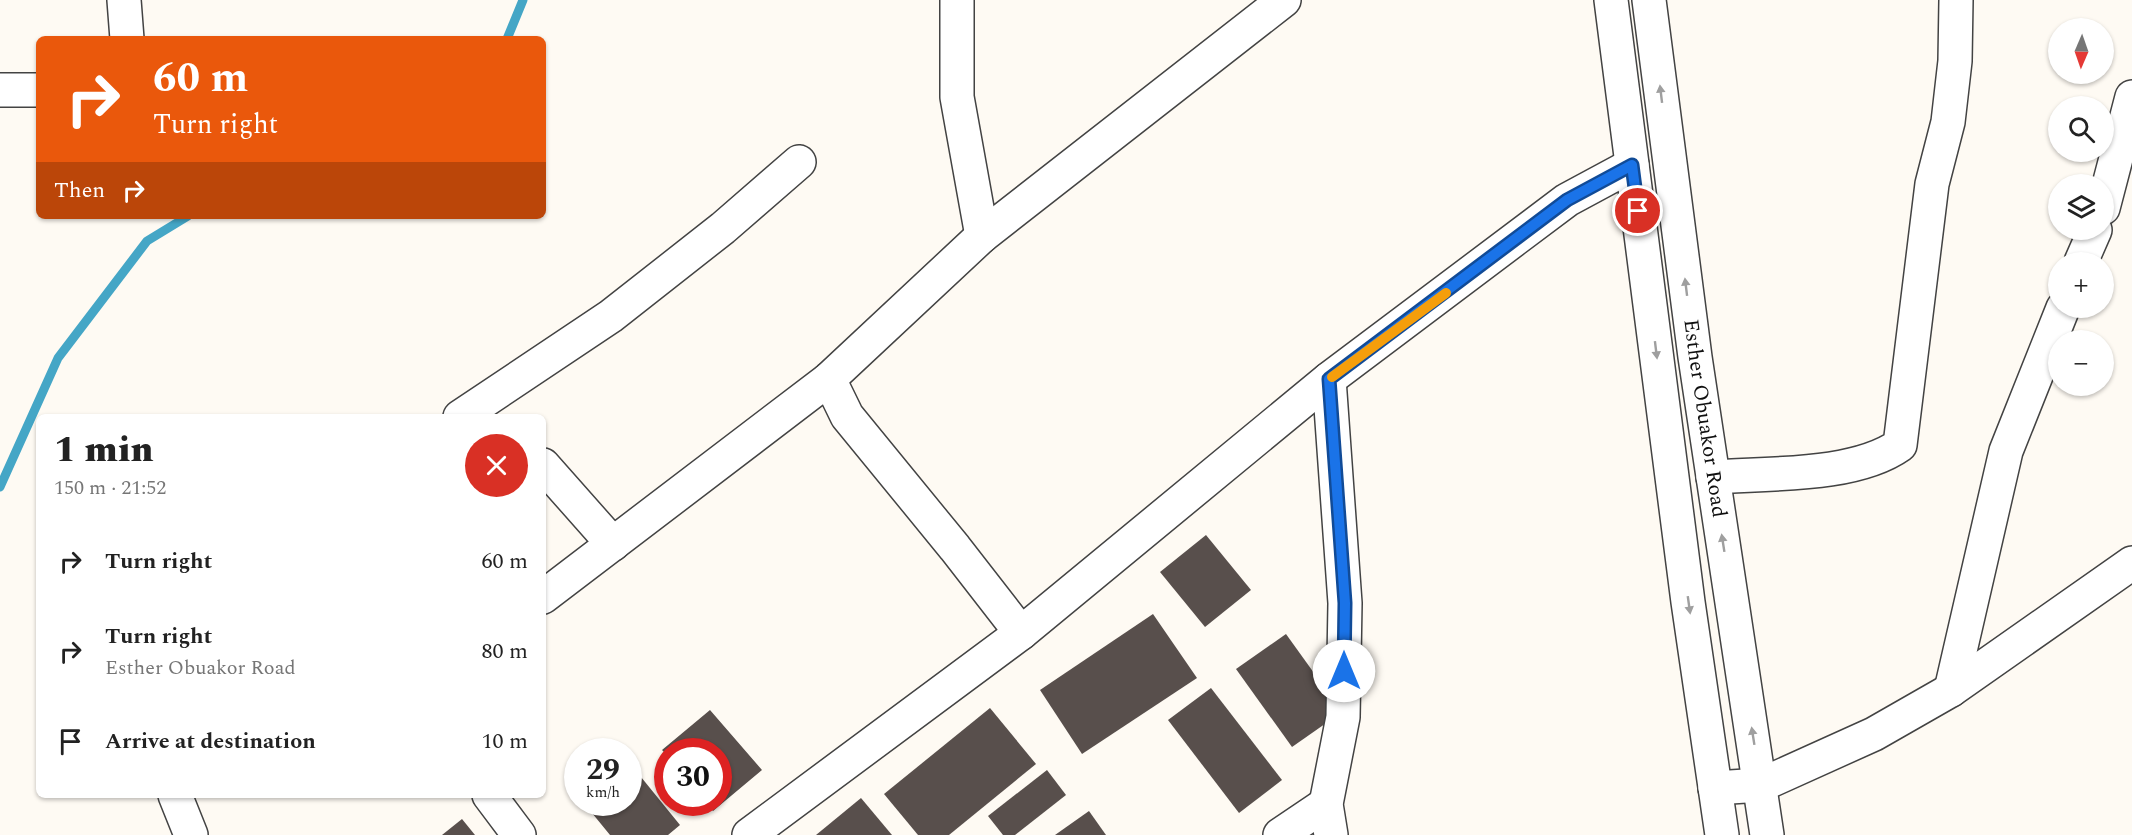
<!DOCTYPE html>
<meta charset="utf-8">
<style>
body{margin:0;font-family:Spectral,serif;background:#f6f6f6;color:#222;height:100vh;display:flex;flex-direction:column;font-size:22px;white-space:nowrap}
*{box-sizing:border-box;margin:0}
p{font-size:20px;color:#767676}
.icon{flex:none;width:33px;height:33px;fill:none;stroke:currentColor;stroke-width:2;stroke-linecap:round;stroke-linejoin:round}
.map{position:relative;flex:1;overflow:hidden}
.side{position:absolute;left:36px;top:414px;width:510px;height:384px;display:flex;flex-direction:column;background:#fff;border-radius:9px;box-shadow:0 2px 4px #0004}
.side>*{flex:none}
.guide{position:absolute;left:36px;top:36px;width:510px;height:183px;border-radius:9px;box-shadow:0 2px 4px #0004;background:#ea580c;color:#fff;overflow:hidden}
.needle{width:39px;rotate:182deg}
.fabs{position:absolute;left:2048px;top:18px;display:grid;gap:12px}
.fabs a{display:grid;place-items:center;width:66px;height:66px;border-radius:50%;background:#fff;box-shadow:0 2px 4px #0004;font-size:30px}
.speed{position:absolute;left:564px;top:738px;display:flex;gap:12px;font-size:30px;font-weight:700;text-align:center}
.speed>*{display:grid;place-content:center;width:78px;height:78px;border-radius:50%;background:#fff;box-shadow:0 2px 4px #0004;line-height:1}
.speed small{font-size:15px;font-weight:400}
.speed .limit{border:9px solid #d22;background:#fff;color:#111}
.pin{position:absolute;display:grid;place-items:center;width:51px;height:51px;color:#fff;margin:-26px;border:3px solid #fff;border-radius:50%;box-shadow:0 2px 6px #0007}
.me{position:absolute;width:66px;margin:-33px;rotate:0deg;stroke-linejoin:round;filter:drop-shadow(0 0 4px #0008)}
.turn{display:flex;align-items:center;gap:21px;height:126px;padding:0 18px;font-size:27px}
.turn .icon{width:78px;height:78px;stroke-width:2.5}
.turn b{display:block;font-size:42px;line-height:51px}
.then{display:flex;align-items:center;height:57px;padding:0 18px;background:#0003;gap:12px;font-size:22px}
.round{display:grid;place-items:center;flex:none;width:63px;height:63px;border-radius:32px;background:#f6f6f6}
.overview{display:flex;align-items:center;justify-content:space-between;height:102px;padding:0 18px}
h1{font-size:36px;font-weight:800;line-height:45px}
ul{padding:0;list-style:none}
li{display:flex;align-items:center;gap:18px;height:90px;padding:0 18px}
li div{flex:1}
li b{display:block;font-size:22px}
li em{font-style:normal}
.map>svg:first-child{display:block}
</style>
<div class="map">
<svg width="2132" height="835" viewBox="0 0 2132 835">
<rect width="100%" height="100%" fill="#fefaf3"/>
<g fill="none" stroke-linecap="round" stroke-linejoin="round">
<g stroke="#45a6c6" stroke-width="9">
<path d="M507 39 523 0"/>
<path d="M0 487 58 358 147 241 188 216"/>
</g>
</g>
<g fill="#584f4c">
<path d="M1206 535 1251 590 1205 627 1160 572Z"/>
<path d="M1153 614 1197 678 1082 754 1040 690Z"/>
<path d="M1286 634 1342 712 1292 747 1236 669Z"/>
<path d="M1211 688 1282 780 1239 813 1168 720Z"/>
<path d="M990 708 1036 764 949 835H918L884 794Z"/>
<path d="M710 710 762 770 713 811 706 802H718V752H668V756L662 750Z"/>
<path d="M628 761 680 825 668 835H610L583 802H628Z"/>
<path d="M1047 770 1066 795 1015 835H1003L988 816Z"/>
<path d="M861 798 892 835H816Z"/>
<path d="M1089 811 1106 835H1055Z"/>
<path d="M462 819 475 835H442Z"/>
</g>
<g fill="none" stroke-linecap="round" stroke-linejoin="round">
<g stroke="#434343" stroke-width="36">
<g id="minor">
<path d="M124 0 127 39"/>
<path d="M957 0V97L982 236"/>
<path d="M0 90H39"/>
<path d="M2103 208 2132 97"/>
<path d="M2081 262 2095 230"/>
<path d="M829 379 847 416 955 548 1021 633"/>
<path d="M1329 379 1345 603 1343 717 1326 804 1331 835"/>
<path d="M460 417 611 316 723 228 799 162"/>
<path d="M543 465 613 544"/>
<path d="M1713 477C1769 473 1855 477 1900 445L1932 184 1948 122 1955 61 1956 0"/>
<path d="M543 597 829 379 982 236 1284 0"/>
<path d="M1951 690 2006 451 2063 308"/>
<path d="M1715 788 1761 785 1874 734 1951 690 2132 563"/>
<path d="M175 795 191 835"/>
<path d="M489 795 519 835"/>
<path d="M749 835 1021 633 1329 379 1567 200 1632 165"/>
<path d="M1280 835 1326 804"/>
</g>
</g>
<g stroke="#434343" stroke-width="36">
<g id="tertiary">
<path d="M1611 0 1688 602 1722 835"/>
<path id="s1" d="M1649 0 1695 357 1767 835"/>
</g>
</g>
<use href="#minor" stroke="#fff" stroke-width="33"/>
<use href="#tertiary" stroke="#fff" stroke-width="33"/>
</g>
<defs><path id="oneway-solid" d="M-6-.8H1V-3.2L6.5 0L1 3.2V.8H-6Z" transform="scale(1.5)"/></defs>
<g fill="#9f9f9f">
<use href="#oneway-solid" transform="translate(1661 94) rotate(-97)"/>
<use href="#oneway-solid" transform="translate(1686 287) rotate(-97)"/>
<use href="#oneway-solid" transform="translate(1656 350) rotate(83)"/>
<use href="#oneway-solid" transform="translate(1723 543) rotate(-99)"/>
<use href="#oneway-solid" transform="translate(1689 605) rotate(82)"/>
<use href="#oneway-solid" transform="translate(1753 736) rotate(-99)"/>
</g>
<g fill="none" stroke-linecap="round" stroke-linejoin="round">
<g stroke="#114b97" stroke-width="15">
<path id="route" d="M1344 671 1345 603 1329 379 1567 200 1632 165 1638 211"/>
</g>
<use href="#route" stroke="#1a73e8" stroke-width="10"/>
<path stroke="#f59e0b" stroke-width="10" d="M1332 377 1446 293"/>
</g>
<g text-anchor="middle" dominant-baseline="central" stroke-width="6" stroke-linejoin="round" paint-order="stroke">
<g font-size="21" fill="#101010" stroke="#fff">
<text stroke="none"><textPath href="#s1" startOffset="422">Esther Obuakor Road</textPath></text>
</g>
</g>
</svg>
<div class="fabs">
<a><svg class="needle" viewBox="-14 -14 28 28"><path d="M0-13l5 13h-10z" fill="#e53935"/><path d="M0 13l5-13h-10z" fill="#767676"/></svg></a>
<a><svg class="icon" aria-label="search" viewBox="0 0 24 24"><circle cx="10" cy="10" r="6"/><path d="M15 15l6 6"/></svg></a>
<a><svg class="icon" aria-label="layers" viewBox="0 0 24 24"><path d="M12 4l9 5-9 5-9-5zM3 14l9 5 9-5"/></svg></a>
<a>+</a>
<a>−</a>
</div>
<div class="speed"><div>29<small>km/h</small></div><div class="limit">30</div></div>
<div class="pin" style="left:1638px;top:211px;background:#d93025"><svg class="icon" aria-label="arrive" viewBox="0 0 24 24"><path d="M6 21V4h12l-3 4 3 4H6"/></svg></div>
<svg class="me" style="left:1344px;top:671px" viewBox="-20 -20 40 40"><circle r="19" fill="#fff"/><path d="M0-13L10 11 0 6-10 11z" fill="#1a73e8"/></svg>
<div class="guide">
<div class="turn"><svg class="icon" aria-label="right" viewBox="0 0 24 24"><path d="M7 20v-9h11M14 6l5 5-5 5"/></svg><div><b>60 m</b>Turn right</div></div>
<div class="then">Then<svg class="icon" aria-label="right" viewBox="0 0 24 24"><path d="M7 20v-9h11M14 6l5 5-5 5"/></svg></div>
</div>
<section class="side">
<div class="overview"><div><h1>1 min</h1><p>150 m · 21:52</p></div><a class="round" style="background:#d93025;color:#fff"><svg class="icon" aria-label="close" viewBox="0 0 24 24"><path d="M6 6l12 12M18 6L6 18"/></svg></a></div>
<ul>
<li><svg class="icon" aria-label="right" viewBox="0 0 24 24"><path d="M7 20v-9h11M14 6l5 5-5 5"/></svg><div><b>Turn right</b></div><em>60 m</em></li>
<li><svg class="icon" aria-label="right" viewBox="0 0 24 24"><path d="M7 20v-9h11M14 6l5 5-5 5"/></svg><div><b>Turn right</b><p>Esther Obuakor Road</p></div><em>80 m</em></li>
<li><svg class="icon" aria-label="arrive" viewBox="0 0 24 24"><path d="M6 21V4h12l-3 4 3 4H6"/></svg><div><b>Arrive at destination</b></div><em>10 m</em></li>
</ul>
</section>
</div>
